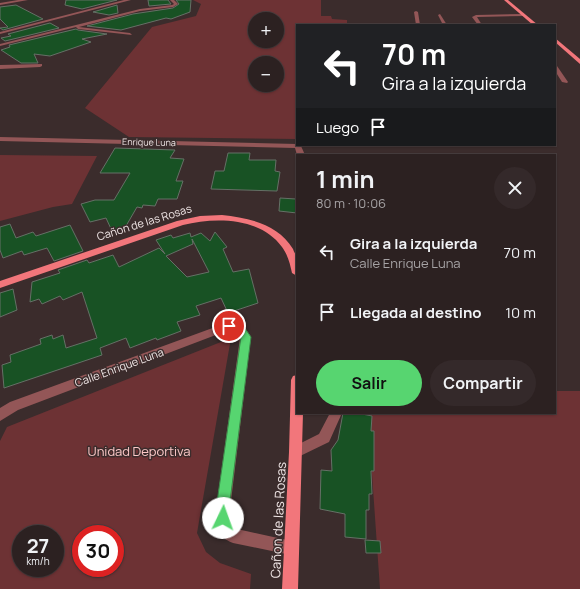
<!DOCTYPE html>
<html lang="es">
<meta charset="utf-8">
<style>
body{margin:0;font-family:Manrope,sans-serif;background:#34292a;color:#f1f3f6;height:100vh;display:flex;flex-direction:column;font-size:15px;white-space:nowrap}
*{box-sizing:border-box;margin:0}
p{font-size:13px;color:#a6a3a5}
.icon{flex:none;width:22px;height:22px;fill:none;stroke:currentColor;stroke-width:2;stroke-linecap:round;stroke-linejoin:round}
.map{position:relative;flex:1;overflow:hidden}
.sheet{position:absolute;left:296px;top:154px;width:260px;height:260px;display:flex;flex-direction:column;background:#2c2121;border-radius:0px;box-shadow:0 1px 3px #0004,0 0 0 1px #483e3f}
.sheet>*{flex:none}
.hud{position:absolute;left:296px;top:24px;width:260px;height:122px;border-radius:0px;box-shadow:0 1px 3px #0004,0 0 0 1px #483e3f;background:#202124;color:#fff;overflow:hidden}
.controls{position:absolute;left:248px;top:12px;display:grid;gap:8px}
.controls a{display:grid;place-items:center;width:36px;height:36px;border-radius:50%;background:#2c2121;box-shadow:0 1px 3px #0004,0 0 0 1px #483e3f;font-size:20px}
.speed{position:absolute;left:12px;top:525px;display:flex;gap:8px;font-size:20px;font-weight:700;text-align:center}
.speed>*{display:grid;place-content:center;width:52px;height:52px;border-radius:50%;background:#2c2121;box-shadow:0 1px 3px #0004,0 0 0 1px #483e3f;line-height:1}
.speed small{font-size:10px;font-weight:400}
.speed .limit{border:6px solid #d22;background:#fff;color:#111}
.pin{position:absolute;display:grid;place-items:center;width:34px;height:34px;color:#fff;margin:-17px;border:2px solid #fff;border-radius:50%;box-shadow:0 1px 4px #0007}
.me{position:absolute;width:44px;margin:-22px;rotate:3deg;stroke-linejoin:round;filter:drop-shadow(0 0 3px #0008)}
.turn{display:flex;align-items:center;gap:14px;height:84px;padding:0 20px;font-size:18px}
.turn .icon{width:52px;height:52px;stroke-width:2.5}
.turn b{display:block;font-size:28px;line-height:34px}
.then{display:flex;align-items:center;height:38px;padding:0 20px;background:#0003;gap:8px;font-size:15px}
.round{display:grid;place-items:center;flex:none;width:42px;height:42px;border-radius:21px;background:#34292a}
.summary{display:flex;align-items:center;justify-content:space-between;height:68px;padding:0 20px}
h1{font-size:24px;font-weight:700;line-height:30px}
.cta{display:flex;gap:8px;margin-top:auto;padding:8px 20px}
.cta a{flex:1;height:46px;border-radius:24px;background:#57d570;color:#111;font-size:16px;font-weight:700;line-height:46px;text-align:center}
.cta a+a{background:#34292a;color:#f1f3f6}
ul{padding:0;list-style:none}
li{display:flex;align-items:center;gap:12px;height:60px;padding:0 20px}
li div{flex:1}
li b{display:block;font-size:15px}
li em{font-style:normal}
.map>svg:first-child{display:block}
</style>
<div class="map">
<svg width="580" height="589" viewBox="0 0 580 589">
<rect width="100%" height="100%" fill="#3b2c2c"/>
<g fill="#6d3234" fill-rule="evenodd">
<path d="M193 0H321V16H331L332 19 347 20V25H297V139L129 137 85 108 152 27 196 16 201 4ZM255 19H277V41H255ZM255 63H277V85H255Z"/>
<path d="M0 155 97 156 72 204 53 207 0 221Z"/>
<path d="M231 338 197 533 206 552 220 563 251 574 250 589H0V441L7 427ZM21 534H55V568H21ZM81 534H115V568H81Z"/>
<path d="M555 391H580V589H380L369 431 365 413H555Z"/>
</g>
<g fill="#185224" stroke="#657066" fill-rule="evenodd">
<path d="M66 0H117L82 9 65 5Z"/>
<path d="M148 0H168L171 4 149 6Z"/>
<path d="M176 0H191L190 12 171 19 166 18 121 30 87 26 133 14 173 8 179 4Z"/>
<path d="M16 5 43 19 3 30 0 28 8 27 0 19V7Z"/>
<path d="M117 5 118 13 109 15 93 12Z"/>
<path d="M50 23 59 28 5 41 1 38 11 36 8 34Z"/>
<path d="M76 29 78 30 107 34 82 39 91 42 50 56 34 54 38 63H21L1 50 10 47 9 45Z"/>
<path d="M115 148 175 150 170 158 184 159 176 181H183L177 199H158L155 206 143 205 142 208 137 207 126 226 112 231 106 218 90 222 81 204 95 200H114L130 173H100Z"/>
<path d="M228 153H250L249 160H276L275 171 280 172 277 191 211 189 215 171H224Z"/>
<path d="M280 198 296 199 297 213 279 211Z"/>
<path d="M10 224 16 238 33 232 36 236 70 225 83 251 54 261 47 248 24 255 22 251 3 258 0 250V227Z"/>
<path d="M215 232 227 247 223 249 233 272 249 269 258 303 228 313 221 298 196 306 200 315 177 322 181 331 157 340 156 338 130 348 126 338 100 348 102 355 4 388 2 365 11 362 10 355 41 344 40 339 52 335 53 339 63 335 66 348 97 338 82 292 63 300 60 296 42 304 39 299 30 302 32 282 60 273 58 270 87 260 89 263 113 255 119 267 159 248 165 254 156 240 171 235 173 238 190 233 191 237 201 233 210 241ZM192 239 209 272 187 277 166 256 193 244Z"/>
<path d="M13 289 17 310 0 317V293Z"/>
<path d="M343 413H357L372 416 371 431H374V471H371L372 494H369V510H366V539L345 537V514L320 509 321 470 332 471 331 450 338 440Z"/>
<path d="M365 540 380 541 381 553H366Z"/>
</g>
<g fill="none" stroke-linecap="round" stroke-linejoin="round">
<g fill="#935657" fill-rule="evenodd">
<path d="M18 0H28L0 5V3Z"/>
<path d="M124 0H131L0 34V32Z"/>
<path d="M170 0H174L178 4 173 7 140 11 79 27 130 33 132 35 78 29 76 27 0 46V44L140 9 172 5 174 4Z"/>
<path d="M416 11 418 12 420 25H416L414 12Z"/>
<path d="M440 14 447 25H443L438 15Z"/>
<path d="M523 14 525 16 477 17 482 25H478L472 17 476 15Z"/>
<path d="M42 64V66L40 67 0 69V65Z"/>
<path d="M555 65 557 66 568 82 567 83 562 82 555 71Z"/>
<path d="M0 137 297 144 301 146 305 155H297L295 148 0 141Z"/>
<path d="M229 322 244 326 251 337 230 509V523L237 529 296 542 299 547 296 552 291 555 233 543C216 536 216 525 216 509L240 338 236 332 229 330 18 410 0 421V408L10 402Z"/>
<path d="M330 413H342L329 442 296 458 291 456 289 452 291 448 319 434Z"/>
</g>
<g fill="#f2767b" fill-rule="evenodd">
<path d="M504 0H508L538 25H533Z"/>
<path d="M555 38 580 59V64L555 42Z"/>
<path d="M222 215C249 218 278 224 293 249 294 252 296 255 297 257 298 263 297 270 297 276L292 273C290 264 288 255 282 247 260 217 215 217 183 225L0 288V281L177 221 200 216Z"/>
<path d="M297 375V413H303L298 589H282L289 452 291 380 293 376Z"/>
</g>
</g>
<path fill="#57d570" stroke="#398a49" d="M229 322 244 327 251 337 229 509 230 518 228 522 223 524 218 522 216 509 241 337 237 332 225 328 224 326 225 323Z"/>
<g text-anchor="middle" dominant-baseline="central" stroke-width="3" stroke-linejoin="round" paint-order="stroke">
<g font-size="9" fill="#f0e6e6" stroke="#3b2c2c">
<text transform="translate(149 142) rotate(1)">Enrique Luna</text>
</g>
<g font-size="11" fill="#f0e6e6" stroke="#3b2c2c">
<text transform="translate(144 222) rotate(-17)">Cañon de las Rosas</text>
<text transform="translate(119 367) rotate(-20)">Calle Enrique Luna</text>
</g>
<g font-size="13" fill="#fcc8c7" stroke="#3b2c2c">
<text x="139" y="451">Unidad Deportiva</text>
</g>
<g font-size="13" fill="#f0e6e6" stroke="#3b2c2c">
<text transform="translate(278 520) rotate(-87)">Cañon de las Rosas</text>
</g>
</g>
</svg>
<div class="controls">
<a>+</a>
<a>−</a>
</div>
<div class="speed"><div>27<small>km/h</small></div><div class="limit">30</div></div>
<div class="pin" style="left:229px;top:326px;background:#d93025"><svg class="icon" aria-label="arrive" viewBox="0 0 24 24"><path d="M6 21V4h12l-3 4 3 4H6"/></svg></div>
<svg class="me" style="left:223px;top:518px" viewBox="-20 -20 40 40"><circle r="19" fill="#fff"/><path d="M0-13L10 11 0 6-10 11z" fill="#57d570"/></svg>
<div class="hud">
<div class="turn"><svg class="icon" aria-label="left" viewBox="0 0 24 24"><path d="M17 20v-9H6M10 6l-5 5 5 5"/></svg><div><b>70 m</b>Gira a la izquierda</div></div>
<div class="then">Luego<svg class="icon" aria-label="arrive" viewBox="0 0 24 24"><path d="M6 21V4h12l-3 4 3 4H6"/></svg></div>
</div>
<section class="sheet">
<div class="summary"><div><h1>1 min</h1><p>80 m · 10:06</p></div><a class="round"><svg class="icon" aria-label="close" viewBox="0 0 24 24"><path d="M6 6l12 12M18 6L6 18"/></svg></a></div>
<ul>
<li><svg class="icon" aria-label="left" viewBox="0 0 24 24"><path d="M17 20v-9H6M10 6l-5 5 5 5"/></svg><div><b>Gira a la izquierda</b><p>Calle Enrique Luna</p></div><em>70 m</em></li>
<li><svg class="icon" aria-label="arrive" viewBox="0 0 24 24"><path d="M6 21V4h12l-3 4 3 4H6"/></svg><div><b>Llegada al destino</b></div><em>10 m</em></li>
</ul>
<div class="cta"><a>Salir</a><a>Compartir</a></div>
</section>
</div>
